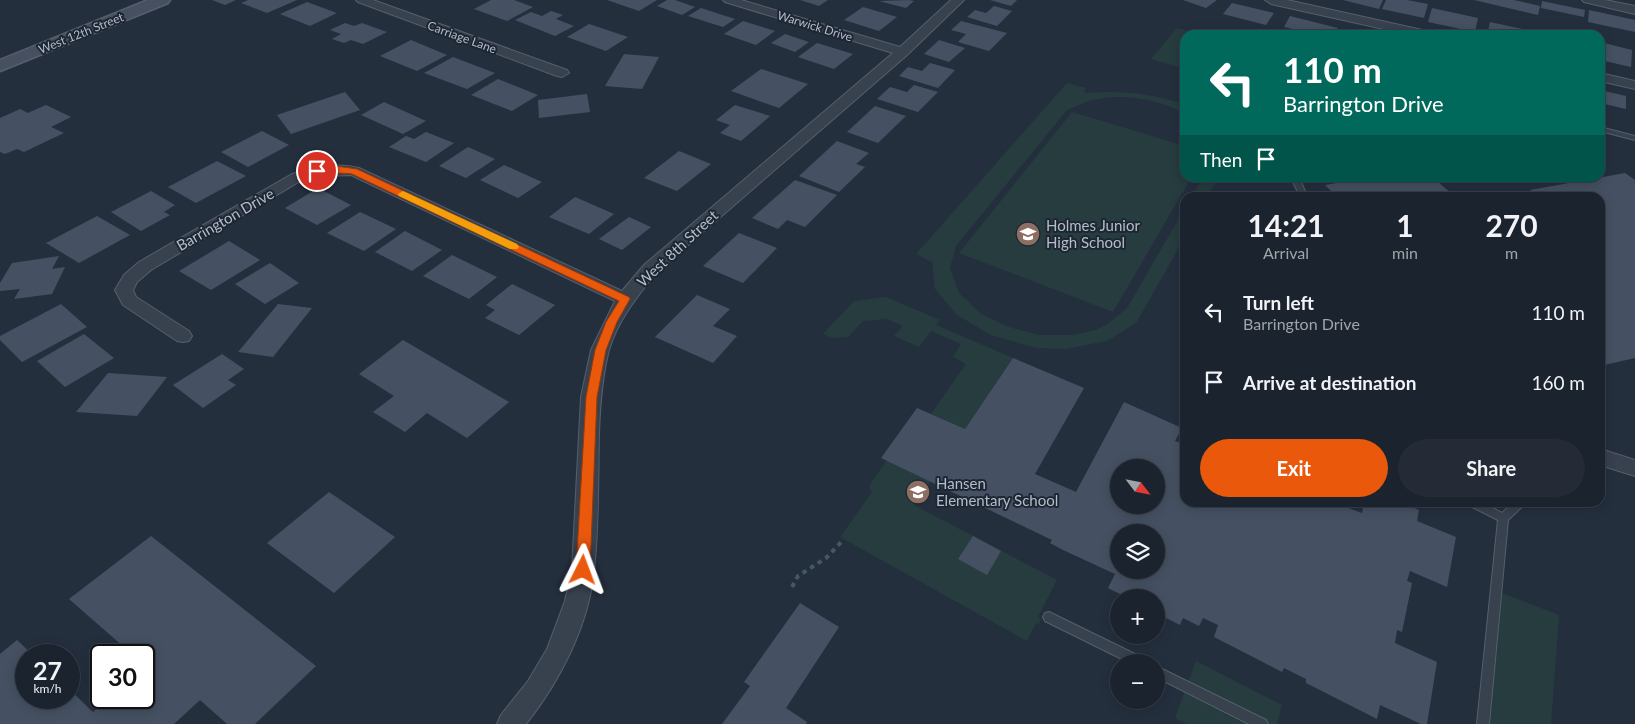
<!DOCTYPE html>
<meta charset="utf-8">
<style>
body{margin:0;font-family:Lato,sans-serif;background:#242b36;color:#f1f3f6;height:100vh;display:flex;flex-direction:column;font-size:19px;white-space:nowrap}
*{box-sizing:border-box;margin:0}
p{font-size:16px;color:#a0a4aa}
.icon{flex:none;width:28px;height:28px;fill:none;stroke:currentColor;stroke-width:2;stroke-linecap:round;stroke-linejoin:round}
.map{position:relative;flex:1;overflow:hidden}
.details{position:absolute;left:1180px;top:192px;width:425px;height:315px;display:flex;flex-direction:column;background:#1b232e;border-radius:15px;box-shadow:0 2px 12px #0003,0 0 0 1px #39404a}
.details>*{flex:none}
.guide{position:absolute;left:1180px;top:30px;width:425px;height:152px;border-radius:15px;box-shadow:0 2px 12px #0003,0 0 0 1px #39404a;background:#00695c;color:#fff;overflow:hidden}
.needle{width:32px;rotate:122deg}
.tools{position:absolute;left:1110px;top:459px;display:grid;gap:10px}
.tools a{display:grid;place-items:center;width:55px;height:55px;border-radius:50%;background:#1b232e;box-shadow:0 2px 12px #0003,0 0 0 1px #39404a;font-size:25px}
.speed{position:absolute;left:15px;top:644px;display:flex;gap:10px;font-size:25px;font-weight:700;text-align:center}
.speed>*{display:grid;place-content:center;width:65px;height:65px;border-radius:50%;background:#1b232e;box-shadow:0 2px 12px #0003,0 0 0 1px #39404a;line-height:1}
.speed small{font-size:12px;font-weight:400}
.speed .limit{border:2px solid #111;border-radius:8px;background:#fff;color:#111}
.pin{position:absolute;display:grid;place-items:center;width:42px;height:42px;color:#fff;margin:-21px;border:2px solid #fff;border-radius:50%;box-shadow:0 1px 5px #0007}
.me{position:absolute;width:55px;margin:-28px;rotate:3deg;stroke-linejoin:round;filter:drop-shadow(0 0 4px #0008)}
.turn{display:flex;align-items:center;gap:18px;height:105px;padding:0 20px;font-size:22px}
.turn .icon{width:65px;height:65px;stroke-width:2.5}
.turn b{display:block;font-size:35px;line-height:42px}
.then{display:flex;align-items:center;height:48px;padding:0 20px;background:#0003;gap:10px;font-size:19px}
.eta{display:flex;justify-content:space-evenly;align-items:center;height:85px;text-align:center}
.eta b{font-size:30px;font-weight:700;line-height:35px}
.button{display:flex;gap:10px;margin-top:auto;padding:10px 20px}
.button a{flex:1;height:58px;border-radius:30px;background:#ea580c;color:#fff;font-size:20px;font-weight:700;line-height:58px;text-align:center}
.button a+a{background:#242b36;color:#f1f3f6}
ul{padding:0;list-style:none}
li{display:flex;align-items:center;gap:15px;height:70px;padding:0 20px}
li div{flex:1}
li b{display:block;font-size:19px}
li em{font-style:normal}
.map>svg:first-child{display:block}
</style>
<div class="map">
<svg width="1635" height="724" viewBox="0 0 1635 724">
<rect width="100%" height="100%" fill="#242f3e"/>
<g fill="#263c3f">
<path d="M1177 28 1204 35H1185V69L1151 59Z"/>
<path d="M1067 83 1086 88 1084 93C1125 90 1146 93 1185 104V114C1159 99 1122 93 1093 100 1084 102 1075 107 1067 110L956 246 950 268 959 293 981 314 1009 327 1039 335H1073L1096 330 1109 323 1127 308 1185 208V237L1136 323 1107 341 1065 349 1036 348 991 335 957 315 935 289 932 262 916 254Z"/>
<path d="M1072 112 1185 146V178H1191L1113 312 959 253Z"/>
<path d="M1203 178H1218L1207 197H1191Z"/>
<path d="M886 297 940 320 936 325 1013 358 965 429 931 414 966 364 953 357 961 344 931 331 919 347 894 336 903 326 887 319 863 321 848 337 833 338 823 334 854 301Z"/>
<path d="M887 460 930 481 914 505 1057 580 1038 617 1041 619 1039 624 1036 623 1027 641 840 537 872 492 869 486Z"/>
<path d="M1497 591 1559 615 1551 724H1483Z"/>
<path d="M1196 661 1282 705 1277 724H1187L1175 718Z"/>
</g>
<g fill="#455162" fill-rule="evenodd">
<path d="M212 0H236L225 5Z"/>
<path d="M248 0H297L267 13 241 3Z"/>
<path d="M491 0H514L533 7 507 21 474 9Z"/>
<path d="M607 0H657L639 11Z"/>
<path d="M667 0H675L695 7 682 15 657 6Z"/>
<path d="M800 0H828L819 6Z"/>
<path d="M909 0 914 1 906 8 879 1Z"/>
<path d="M990 0H1017L1011 6Z"/>
<path d="M1183 0H1217L1206 8Z"/>
<path d="M1343 0H1383L1379 9Z"/>
<path d="M1386 0H1407L1428 4 1424 18 1382 9Z"/>
<path d="M1474 0H1514L1540 6 1538 15Z"/>
<path d="M1542 1 1585 10 1584 17 1541 8Z"/>
<path d="M307 2 337 13 310 26 280 14Z"/>
<path d="M1232 3 1274 13 1266 25 1223 14Z"/>
<path d="M994 6 1012 11 997 26 967 17 975 10 986 13Z"/>
<path d="M863 7 897 17 879 31 844 20Z"/>
<path d="M701 8 735 19 723 27 688 16Z"/>
<path d="M1432 8 1478 18 1475 32 1428 22Z"/>
<path d="M1589 10 1635 20V32L1588 22Z"/>
<path d="M551 11 563 15 556 19 574 26 555 36 515 20 531 12 542 16Z"/>
<path d="M1290 16 1338 28 1335 35H1319L1284 27Z"/>
<path d="M743 21 775 31 756 45 724 34Z"/>
<path d="M961 21 1007 33 989 51 958 42 966 34 951 30Z"/>
<path d="M1490 22 1527 30V35H1487Z"/>
<path d="M345 23 354 26 362 23 387 32 363 44 351 40 344 43 332 39 341 34 330 30Z"/>
<path d="M589 24 628 37 606 51 567 37Z"/>
<path d="M785 34 809 42 795 52 771 43Z"/>
<path d="M411 40 447 55 417 71 380 56Z"/>
<path d="M939 40 965 48 949 62 924 54Z"/>
<path d="M1600 42 1632 50 1631 67 1600 60Z"/>
<path d="M817 43 853 54 834 69 798 57Z"/>
<path d="M624 54 659 57 642 89 605 86Z"/>
<path d="M453 57 495 73 467 89 424 73Z"/>
<path d="M930 63 955 70 938 88 899 76 908 67 922 71Z"/>
<path d="M761 69 808 84 779 108 731 91Z"/>
<path d="M498 79 538 95 512 111 471 95Z"/>
<path d="M914 85 938 92 918 112 877 99 890 87 907 92Z"/>
<path d="M1600 90 1626 96V109L1600 103Z"/>
<path d="M345 92 360 110 291 134 277 115Z"/>
<path d="M587 94 590 112 539 118 538 100Z"/>
<path d="M384 102 426 121 403 134 361 115Z"/>
<path d="M46 105 71 117 51 127 64 133 24 152 17 149 5 154 0 152V118L20 109 28 113Z"/>
<path d="M735 105 770 116 741 141 720 133 730 125 716 120Z"/>
<path d="M875 106 906 116 878 143 847 132Z"/>
<path d="M262 131 289 145 248 167 221 152Z"/>
<path d="M426 132 454 143 426 162 389 147 406 136 414 139Z"/>
<path d="M837 141 869 153 856 164 865 167 839 192 799 176Z"/>
<path d="M468 147 495 159 466 178 439 166Z"/>
<path d="M679 151 711 164 677 191 644 178Z"/>
<path d="M217 161 246 176 196 203 168 187Z"/>
<path d="M504 165 542 182 518 198 480 180Z"/>
<path d="M1625 173 1635 180V358L1600 366V198H1540L1530 190Z"/>
<path d="M1352 178H1433L1457 198H1338L1325 185 1355 180Z"/>
<path d="M795 180 837 195 805 227 787 220 778 229 752 218Z"/>
<path d="M318 188 351 205 317 225 285 208Z"/>
<path d="M151 191 175 205 164 212 170 215 141 231 111 212Z"/>
<path d="M1495 193 1500 198H1475V196Z"/>
<path d="M575 197 614 214 589 234 549 217Z"/>
<path d="M360 212 396 229 364 251 327 233Z"/>
<path d="M97 216 130 235 79 263 46 243Z"/>
<path d="M629 217 651 227 622 250 599 239Z"/>
<path d="M405 231 442 250 412 271 375 252Z"/>
<path d="M739 233 777 248 743 283 703 266Z"/>
<path d="M229 241 260 260 211 290 179 271Z"/>
<path d="M452 255 497 277 469 299 423 276Z"/>
<path d="M59 256 52 269 65 267 52 294 14 299 20 289 0 291V283L12 263Z"/>
<path d="M270 263 299 283 265 304 235 284Z"/>
<path d="M512 284 555 305 519 335 485 318 495 310 486 305Z"/>
<path d="M697 295 730 309 713 326 737 336 713 363 655 337Z"/>
<path d="M61 304 87 327 22 362 0 340V336Z"/>
<path d="M278 304 312 308 273 357 238 352Z"/>
<path d="M84 334 114 358 65 387 37 361Z"/>
<path d="M403 340 509 402 467 438 427 413 405 432 373 412 394 396 359 374Z"/>
<path d="M222 354 244 369 228 380 236 385 203 408 173 385Z"/>
<path d="M1013 358 1084 388 1035 474 1076 492 1124 402 1182 428 1175 441 1185 444V502H1344L1343 506 1362 513 1364 502H1401L1419 510 1417 521 1456 537 1447 587 1410 571 1407 581 1412 583 1402 632 1397 630 1395 643 1437 662 1427 724H1421L1380 705 1377 719 1306 683V679L1284 668 1282 672 1214 637 1218 625 1203 618 1199 626 1183 618 1180 625 1156 613V598H1128L1108 588 1115 574 1063 550 1050 543 1052 540 881 458 917 408 965 429ZM1119 468H1156V505H1119ZM1119 532H1156V570H1119Z"/>
<path d="M108 373 167 377 137 416 76 412Z"/>
<path d="M329 492 395 537 334 593 267 543Z"/>
<path d="M151 536 316 666 255 724H227L200 700 174 724H0V654L17 640 33 655H26V698H69V689L93 712 110 698H144V668L146 667 144 665V655H133L69 599Z"/>
<path d="M973 536 1001 551 987 575 958 559Z"/>
<path d="M800 603 839 627 786 708 807 722 806 724H722L750 686 744 682Z"/>
</g>
<g fill="none" stroke-linecap="round" stroke-linejoin="round">
<g stroke="#565f6c" stroke-width="2">
<g id="lane">
<path d="M1600 127 1635 136V140L1600 131Z"/>
<path d="M1296 178H1303L1301 182 1308 198H1301L1293 182Z"/>
<path d="M1467 502H1482L1502 513 1514 502H1527L1508 520 1489 724H1477L1498 520 1468 505Z"/>
<path d="M1049 612 1143 658 1145 662H1128L1045 621 1043 617 1045 613Z"/>
<path d="M1156 666 1266 720 1268 724H1249L1156 677Z"/>
</g>
</g>
<g stroke="#565f6c" stroke-width="2">
<g id="street">
<path d="M356 0H373L567 70 569 73 562 77 557 76 358 2Z"/>
<path d="M723 0H741L900 47 951 0H964L907 55 656 273C637 297 618 320 609 350 602 377 600 406 599 433 598 478 599 525 594 570 589 625 560 681 526 724H497L501 715 528 681 547 649 565 601 572 570 581 397 591 350 615 301 351 175 325 176 302 180 151 270 137 282 133 290 136 297 189 331 192 336 189 341 183 342 177 341 123 305 115 290 124 275 139 262 292 174C313 168 337 162 359 168L622 291 644 265 893 53 725 2Z"/>
<path d="M1265 0H1287L1427 31 1433 35H1411L1271 4Z"/>
<path d="M1582 0H1605L1635 6V14L1584 2Z"/>
<path d="M1600 73 1635 81V89L1600 81Z"/>
<path d="M1600 449 1635 460V476L1600 465Z"/>
</g>
</g>
<g stroke="#565f6c" stroke-width="3">
<path id="secondary" d="M148 0H170L168 3 0 71V60Z"/>
</g>
<path stroke="#44595c" stroke-width="4" stroke-dasharray="4.5 4.5" stroke-linecap="butt" d="M792 587 798 576 826 558 844 539"/>
<use href="#lane" fill="#38414e" fill-rule="evenodd"/>
<use href="#street" fill="#38414e" fill-rule="evenodd"/>
<use href="#secondary" fill="#465061" fill-rule="evenodd"/>
</g>
<path fill="#ea580c" stroke="#983908" d="M336 166 357 169 629 297 630 299 617 322 606 350 597 397 590 570 588 575 583 576 578 575 576 570 586 397 595 350 606 322 619 301 352 174C342 172 318 175 312 171L317 168Z"/>
<path fill="#f59e0b" d="M403 191 517 244 519 247 517 249H510L399 196 398 194Z"/>
<defs>
<g id="school-disc" transform="scale(1.25)"><circle r="9.5" fill="#8d6e63" stroke="#1d2633"/><path d="M0-5L7-2L0 1L-7-2ZM-4 1L0 2.5L4 1V4Q0 6-4 4Z" fill="#fff"/></g>
</defs>
<g fill-rule="evenodd">
<use href="#school-disc" x="1028" y="234"/>
<use href="#school-disc" x="918" y="492"/>
</g>
<g text-anchor="middle" dominant-baseline="central" stroke-width="4" stroke-linejoin="round" paint-order="stroke">
<g font-size="12" fill="#b4bcc9" stroke="#1d2633">
<text transform="translate(815 26) rotate(17)">Warwick Drive</text>
<text transform="translate(81 33) rotate(-22)">West 12th Street</text>
<text transform="translate(462 37) rotate(20)">Carriage Lane</text>
</g>
<g font-size="15" fill="#b4bcc9" stroke="#1d2633">
<text transform="translate(225 219) rotate(-30)">Barrington Drive</text>
<text transform="translate(677 248) rotate(-43)">West 8th Street</text>
</g>
<g font-size="15" fill="#b4bcc9" stroke="#1d2633" text-anchor="start">
<text x="1046" y="225">Holmes Junior<tspan x="1046" dy="17">High School</tspan></text>
<text x="936" y="483">Hansen<tspan x="936" dy="17">Elementary School</tspan></text>
</g>
</g>
</svg>
<div class="tools">
<a><svg class="needle" viewBox="-14 -14 28 28"><path d="M0-13l5 13h-10z" fill="#e53935"/><path d="M0 13l5-13h-10z" fill="#a0a4aa"/></svg></a>
<a><svg class="icon" aria-label="layers" viewBox="0 0 24 24"><path d="M12 4l9 5-9 5-9-5zM3 14l9 5 9-5"/></svg></a>
<a>+</a>
<a>−</a>
</div>
<div class="speed"><div>27<small>km/h</small></div><div class="limit">30</div></div>
<div class="pin" style="left:317px;top:171px;background:#d93025"><svg class="icon" aria-label="arrive" viewBox="0 0 24 24"><path d="M6 21V4h12l-3 4 3 4H6"/></svg></div>
<svg class="me" style="left:583px;top:570px" viewBox="-20 -20 40 40"><path d="M0-17L14 15 0 8-14 15z" fill="#ea580c" stroke="#fff" stroke-width="4"/></svg>
<div class="guide">
<div class="turn"><svg class="icon" aria-label="left" viewBox="0 0 24 24"><path d="M17 20v-9H6M10 6l-5 5 5 5"/></svg><div><b>110 m</b>Barrington Drive</div></div>
<div class="then">Then<svg class="icon" aria-label="arrive" viewBox="0 0 24 24"><path d="M6 21V4h12l-3 4 3 4H6"/></svg></div>
</div>
<section class="details">
<div class="eta">
<div><b>14:21</b><p>Arrival</p></div>
<div><b>1</b><p>min</p></div>
<div><b>270</b><p>m</p></div>
</div>
<ul>
<li><svg class="icon" aria-label="left" viewBox="0 0 24 24"><path d="M17 20v-9H6M10 6l-5 5 5 5"/></svg><div><b>Turn left</b><p>Barrington Drive</p></div><em>110 m</em></li>
<li><svg class="icon" aria-label="arrive" viewBox="0 0 24 24"><path d="M6 21V4h12l-3 4 3 4H6"/></svg><div><b>Arrive at destination</b></div><em>160 m</em></li>
</ul>
<div class="button"><a>Exit</a><a>Share</a></div>
</section>
</div>
